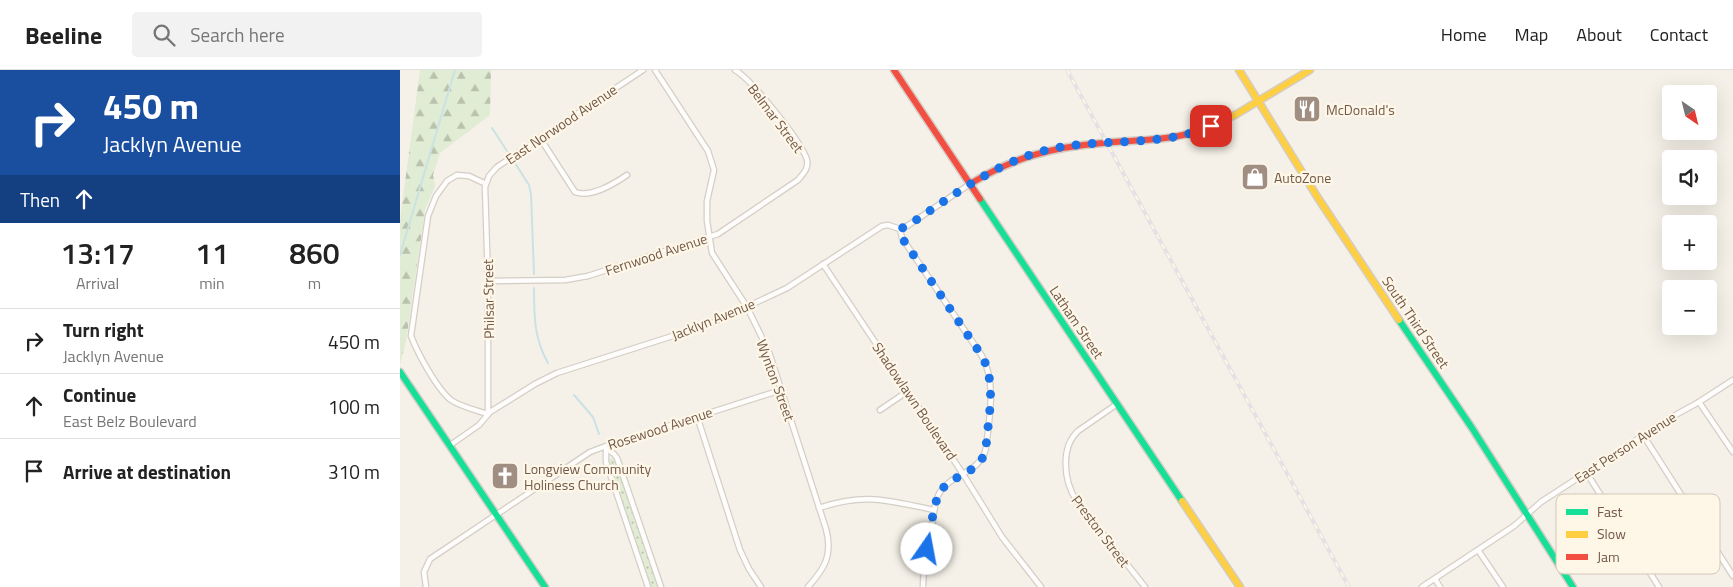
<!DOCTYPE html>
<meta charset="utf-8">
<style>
body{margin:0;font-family:"Titillium Web",sans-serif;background:#f2f2f2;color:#222;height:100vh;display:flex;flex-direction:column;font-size:19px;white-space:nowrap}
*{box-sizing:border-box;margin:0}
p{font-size:16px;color:#767676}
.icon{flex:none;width:28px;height:28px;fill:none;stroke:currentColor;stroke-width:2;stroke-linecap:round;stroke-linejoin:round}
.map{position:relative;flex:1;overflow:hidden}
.panel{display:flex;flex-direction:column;background:#fff;width:400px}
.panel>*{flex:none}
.guide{background:#1a4fa0;color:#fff;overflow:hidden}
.needle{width:32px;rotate:145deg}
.buttons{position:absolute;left:1262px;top:15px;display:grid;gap:10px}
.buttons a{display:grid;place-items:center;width:55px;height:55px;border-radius:5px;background:#fff;box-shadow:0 5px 20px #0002;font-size:25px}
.pin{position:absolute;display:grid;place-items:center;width:42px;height:42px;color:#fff;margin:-21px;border-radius:10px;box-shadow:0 2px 8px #0006}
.me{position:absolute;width:55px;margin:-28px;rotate:12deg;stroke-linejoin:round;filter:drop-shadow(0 0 4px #0008)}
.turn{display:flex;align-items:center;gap:18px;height:105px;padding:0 20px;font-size:22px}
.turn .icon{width:65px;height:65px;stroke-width:2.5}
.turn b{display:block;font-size:35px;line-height:42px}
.then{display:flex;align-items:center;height:48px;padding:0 20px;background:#0003;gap:10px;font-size:19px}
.eta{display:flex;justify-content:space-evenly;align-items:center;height:85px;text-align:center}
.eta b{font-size:30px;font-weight:600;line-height:35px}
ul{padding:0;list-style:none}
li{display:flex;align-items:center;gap:15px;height:65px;padding:0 20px;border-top:1px solid #e0e0e0}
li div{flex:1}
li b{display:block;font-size:19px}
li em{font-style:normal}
header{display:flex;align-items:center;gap:30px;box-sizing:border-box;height:70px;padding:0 25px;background:#fff;border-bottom:1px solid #e0e0e0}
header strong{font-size:24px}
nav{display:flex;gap:28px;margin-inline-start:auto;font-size:18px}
.search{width:350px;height:45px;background:#f2f2f2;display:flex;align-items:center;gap:12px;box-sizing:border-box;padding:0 18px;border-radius:5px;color:#767676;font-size:19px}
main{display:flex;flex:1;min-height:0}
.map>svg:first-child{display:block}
</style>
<header>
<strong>Beeline</strong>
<div class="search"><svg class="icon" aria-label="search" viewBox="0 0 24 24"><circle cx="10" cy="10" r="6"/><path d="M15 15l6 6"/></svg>Search here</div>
<nav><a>Home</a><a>Map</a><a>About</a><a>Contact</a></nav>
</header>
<main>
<section class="panel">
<div class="guide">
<div class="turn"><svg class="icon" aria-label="right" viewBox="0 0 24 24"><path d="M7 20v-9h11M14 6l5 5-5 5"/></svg><div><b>450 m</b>Jacklyn Avenue</div></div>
<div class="then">Then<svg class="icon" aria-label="ahead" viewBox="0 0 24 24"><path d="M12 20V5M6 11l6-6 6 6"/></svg></div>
</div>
<div class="eta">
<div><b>13:17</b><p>Arrival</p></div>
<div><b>11</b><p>min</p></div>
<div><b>860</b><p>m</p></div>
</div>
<ul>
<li><svg class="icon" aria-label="right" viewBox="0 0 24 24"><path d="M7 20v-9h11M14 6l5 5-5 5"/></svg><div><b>Turn right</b><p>Jacklyn Avenue</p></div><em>450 m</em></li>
<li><svg class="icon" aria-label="ahead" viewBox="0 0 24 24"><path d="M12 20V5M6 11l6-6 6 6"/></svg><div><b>Continue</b><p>East Belz Boulevard</p></div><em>100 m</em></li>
<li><svg class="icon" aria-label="arrive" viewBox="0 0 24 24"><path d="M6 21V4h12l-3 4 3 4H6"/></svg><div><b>Arrive at destination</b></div><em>310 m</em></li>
</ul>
</section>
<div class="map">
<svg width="1333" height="517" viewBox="0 0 1333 517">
<defs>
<pattern id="grass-dots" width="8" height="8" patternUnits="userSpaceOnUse" patternTransform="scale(1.25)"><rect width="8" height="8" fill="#e0ecd3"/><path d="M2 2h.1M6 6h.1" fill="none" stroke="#bac2ad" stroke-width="1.8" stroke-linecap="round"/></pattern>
<pattern id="forest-firs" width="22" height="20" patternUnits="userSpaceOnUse" patternTransform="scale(1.25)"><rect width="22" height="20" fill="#e0ecd3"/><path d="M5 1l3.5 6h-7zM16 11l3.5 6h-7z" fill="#bac2ad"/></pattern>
</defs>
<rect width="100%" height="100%" fill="#f5f1e8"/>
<path fill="url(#grass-dots)" d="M212 388 215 390 258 517H251L208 392 209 389Z"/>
<path fill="url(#forest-firs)" d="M20 0H91L90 45 40 83 33 105 35 116 25 140 6 271 0 295V150Z"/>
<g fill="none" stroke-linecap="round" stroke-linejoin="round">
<g stroke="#cae2e4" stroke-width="2">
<path d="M92 58 107 81"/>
<path d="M115 93 129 115 131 124 134 204"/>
<path d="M0 185 55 0"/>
<path d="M134 218C134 245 134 269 148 293"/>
<path d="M174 325 193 347 199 364"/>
</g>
<g stroke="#d4cec6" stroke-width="7">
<g id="street">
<path d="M255 0 308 81 314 100 307 131V151L312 183 347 237 369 282 426 459C433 485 425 498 408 517"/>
<path d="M140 68 175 122C190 128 214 114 227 105"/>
<path d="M86 114 69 106 57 105 47 111 36 126 28 146 11 266C18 284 37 319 51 330 61 337 76 340 88 344V211L85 117 89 106 97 97 243 0"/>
<path d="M500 159 502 168 582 286C597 314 589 348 586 378 581 403 552 403 540 422 534 431 534 445 532 456 528 476 523 496 523 517"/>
<path d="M423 194 563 404 602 467 641 517"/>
<path d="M88 211 165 210 188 206 318 164 398 110C403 104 409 98 407 90 402 72 351 9 335 0"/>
<path d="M1299 332 1333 382"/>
<path d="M717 334 678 361C660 378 664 411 676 430L745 517"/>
<path d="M480 340 508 321"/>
<path d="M297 346 340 480 349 499 361 517"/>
<path d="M1243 365 1333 506"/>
<path d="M49 376 79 355 90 342 135 314 157 303 310 254 387 218 482 156 488 155 500 159 507 156 570 114"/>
<path d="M206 377V392L248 517"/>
<path d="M207 379 214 384 217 388 261 517"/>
<path d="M1186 402 1259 517"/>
<path d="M419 438C466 422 489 431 534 440"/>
<path d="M1078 480 1103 517"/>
<path d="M1035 509 1040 517"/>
<path d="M26 517 24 502 30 489 190 382 206 376 381 320"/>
<path d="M1022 517 1114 456 1141 432 1270 348 1299 332 1333 310"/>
</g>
</g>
<g stroke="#d4cdc4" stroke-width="9">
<g id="fast">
<path d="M580 129 782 431"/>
<path d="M999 250 1072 358 1173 517"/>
<path d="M0 302 145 517"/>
</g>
</g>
<g stroke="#d4cdc4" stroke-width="9">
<g id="slow">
<path d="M839 0 918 128 999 250"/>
<path d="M791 63 835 45 910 0"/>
<path d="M782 431 840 517"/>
</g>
</g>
<g stroke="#d4cdc4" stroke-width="9">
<g id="jam">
<path d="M494 0 580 129"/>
<path d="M570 114C614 87 653 77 703 73 732 70 763 71 791 63"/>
</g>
</g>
<use href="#street" stroke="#fefdfc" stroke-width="4.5"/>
<use href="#fast" stroke="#16e098" stroke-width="6"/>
<use href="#slow" stroke="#ffcf43" stroke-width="6"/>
<use href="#jam" stroke="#f24e42" stroke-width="6"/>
<g stroke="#e4e1e4" stroke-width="4">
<path id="rail" d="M667 0 949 517"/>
</g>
<use href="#rail" stroke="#fef6e7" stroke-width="2" stroke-dasharray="5.5" stroke-linecap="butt"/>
</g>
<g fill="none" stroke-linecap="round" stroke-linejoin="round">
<path stroke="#1a73e8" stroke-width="9" stroke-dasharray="0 16.2" d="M527 479C530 465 533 434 540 422 552 403 581 405 586 378 588 347 597 314 582 286L502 168 500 159 507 156C556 124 602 87 661 77 708 69 768 76 811 56"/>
</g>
<defs>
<g id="restaurant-square" transform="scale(1.4375)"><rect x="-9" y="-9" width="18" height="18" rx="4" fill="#9f8e81" stroke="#fef6e7"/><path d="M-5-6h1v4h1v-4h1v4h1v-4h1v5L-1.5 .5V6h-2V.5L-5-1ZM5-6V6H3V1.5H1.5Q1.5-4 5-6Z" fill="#fff"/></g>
<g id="shop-square" transform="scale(1.4375)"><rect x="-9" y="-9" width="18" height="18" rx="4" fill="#9f8e81" stroke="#fef6e7"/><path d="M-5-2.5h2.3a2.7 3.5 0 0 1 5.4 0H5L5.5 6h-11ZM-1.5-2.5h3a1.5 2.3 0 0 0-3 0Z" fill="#fff"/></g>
<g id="church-square" transform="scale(1.4375)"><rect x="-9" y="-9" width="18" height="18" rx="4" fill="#9f8e81" stroke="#fef6e7"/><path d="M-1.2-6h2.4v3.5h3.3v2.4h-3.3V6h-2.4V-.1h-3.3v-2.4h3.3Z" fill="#fff"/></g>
</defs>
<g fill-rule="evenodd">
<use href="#restaurant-square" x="907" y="39"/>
<use href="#shop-square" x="855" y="107"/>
<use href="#church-square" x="105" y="406"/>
</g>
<g text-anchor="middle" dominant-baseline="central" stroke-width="4.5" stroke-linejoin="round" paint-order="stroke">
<g font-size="14" fill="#71594a" stroke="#fef6e7" text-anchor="start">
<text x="926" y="39">McDonald's</text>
<text x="874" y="107">AutoZone</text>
<text x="124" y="398">Longview Community<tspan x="124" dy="16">Holiness Church</tspan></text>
</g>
<g font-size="14" fill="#71594a" stroke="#fef6e7">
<text transform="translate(376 48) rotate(53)">Belmar Street</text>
<text transform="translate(161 54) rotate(-34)">East Norwood Avenue</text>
<text transform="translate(256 184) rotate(-18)">Fernwood Avenue</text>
<text transform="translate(88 229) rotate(-91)">Philsar Street</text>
<text transform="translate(313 249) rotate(-22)">Jacklyn Avenue</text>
<text transform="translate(677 252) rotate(56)">Latham Street</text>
<text transform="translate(1016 252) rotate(56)">South Third Street</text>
<text transform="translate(376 310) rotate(70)">Wynton Street</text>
<text transform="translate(515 331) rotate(56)">Shadowlawn Boulevard</text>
<text transform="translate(260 358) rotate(-18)">Rosewood Avenue</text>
<text transform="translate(1225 377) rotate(-33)">East Person Avenue</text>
<text transform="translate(701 461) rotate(53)">Preston Street</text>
</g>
</g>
<rect x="1156" y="424" width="164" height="80" rx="8" fill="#fef6e7" stroke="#d4c7b8" stroke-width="1"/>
<rect x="1166" y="439" width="22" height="6" fill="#16e098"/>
<rect x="1166" y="461" width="22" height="7" fill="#ffcf43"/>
<rect x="1166" y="484" width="22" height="6" fill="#f24e42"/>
<g font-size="14" fill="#71594a">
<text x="1197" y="447">Fast</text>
<text x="1197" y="469">Slow</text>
<text x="1197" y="492">Jam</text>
</g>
</svg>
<div class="buttons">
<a><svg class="needle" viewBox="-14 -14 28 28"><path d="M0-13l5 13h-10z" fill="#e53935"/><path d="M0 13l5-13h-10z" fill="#767676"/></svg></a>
<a><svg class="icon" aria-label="sound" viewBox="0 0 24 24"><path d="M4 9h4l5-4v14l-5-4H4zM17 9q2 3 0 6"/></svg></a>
<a>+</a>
<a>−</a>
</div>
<div class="pin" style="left:811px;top:56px;background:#d93025"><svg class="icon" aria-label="arrive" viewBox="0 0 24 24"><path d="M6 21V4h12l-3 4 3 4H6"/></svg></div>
<svg class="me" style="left:527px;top:479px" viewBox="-20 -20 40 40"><circle r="19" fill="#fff"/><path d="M0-13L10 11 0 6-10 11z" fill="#1a73e8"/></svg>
</div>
</main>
